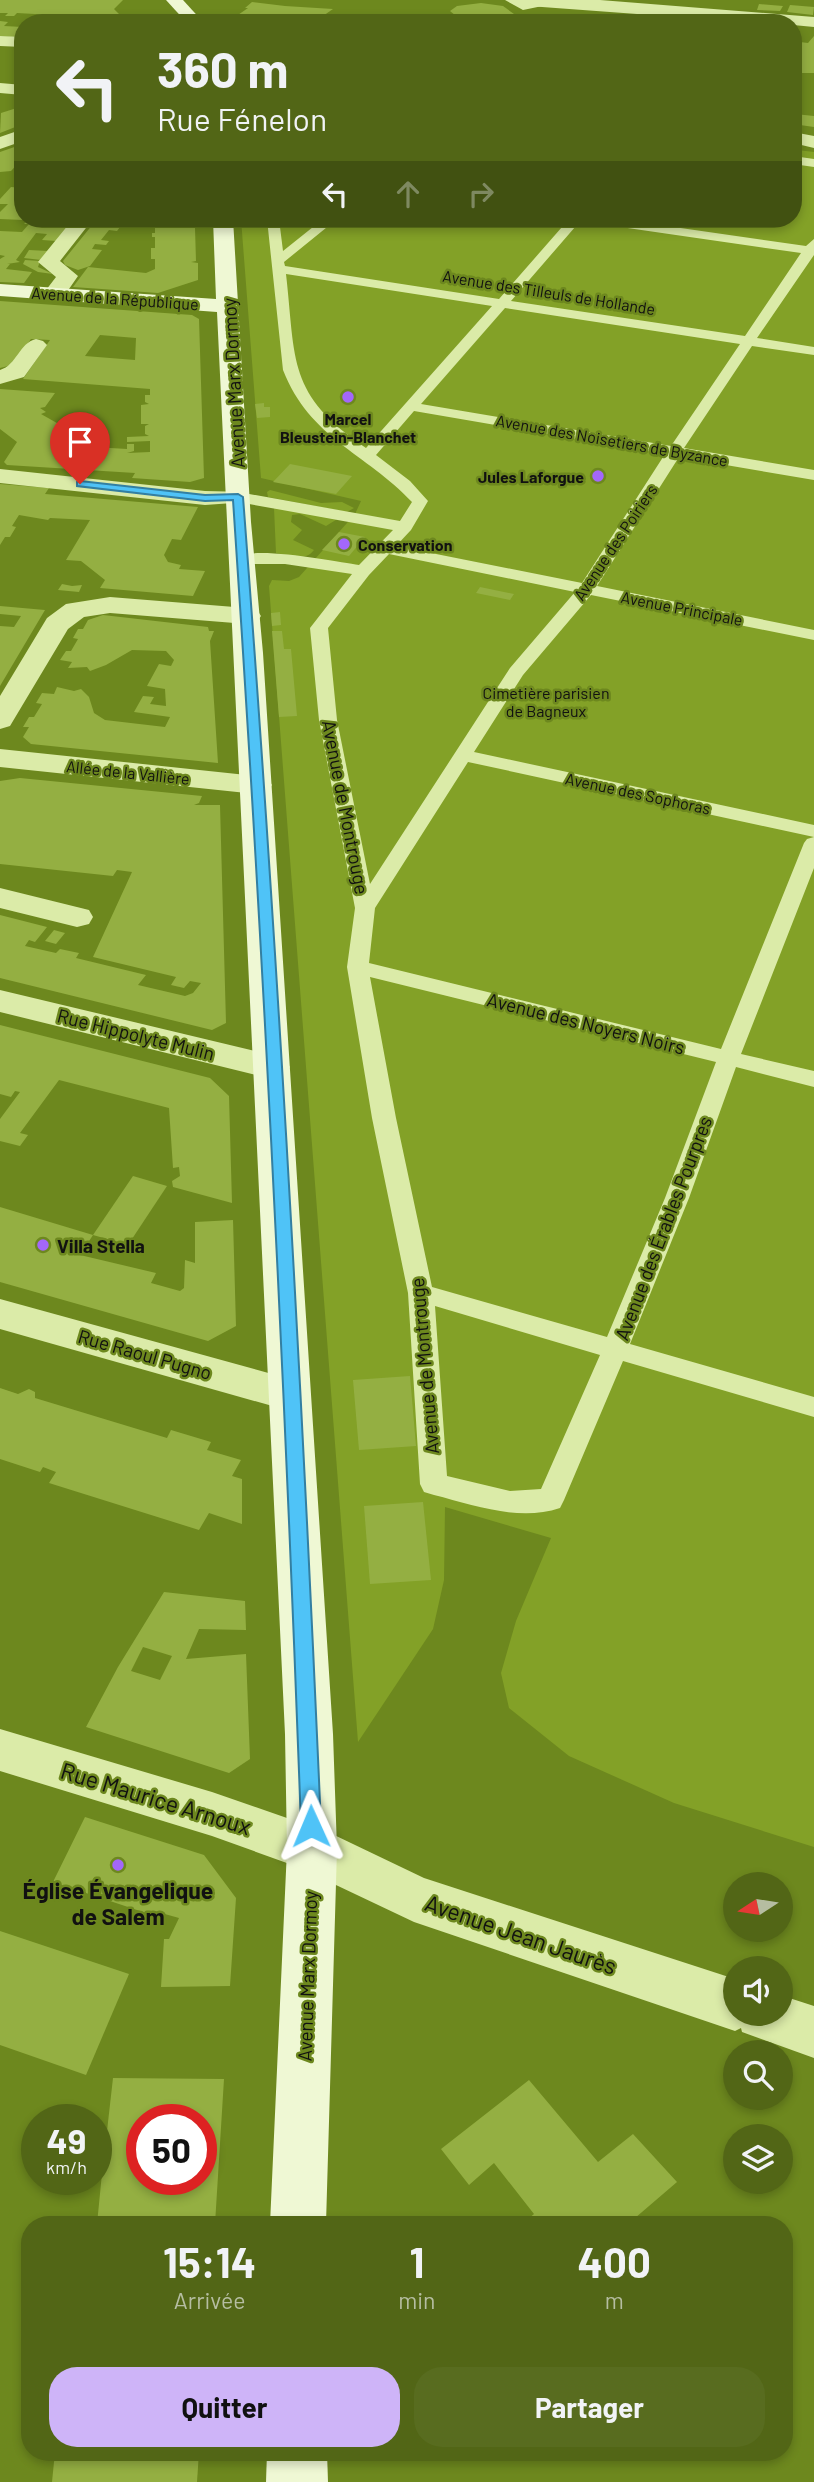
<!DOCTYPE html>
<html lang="fr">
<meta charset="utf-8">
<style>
body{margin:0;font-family:Barlow,sans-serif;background:#586c1f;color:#f1f3f6;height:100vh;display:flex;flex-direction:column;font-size:26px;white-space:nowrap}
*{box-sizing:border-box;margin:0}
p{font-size:23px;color:#b5bda1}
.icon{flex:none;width:38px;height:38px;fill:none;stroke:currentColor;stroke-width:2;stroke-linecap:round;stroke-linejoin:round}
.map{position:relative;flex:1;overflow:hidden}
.panel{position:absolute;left:21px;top:2216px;width:772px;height:245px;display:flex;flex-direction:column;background:#526616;border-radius:28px;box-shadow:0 4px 10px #0003}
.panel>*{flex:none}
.top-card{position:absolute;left:14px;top:14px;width:788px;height:214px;border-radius:28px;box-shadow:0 4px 10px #0003;background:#526616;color:#f1f3f6;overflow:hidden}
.needle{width:46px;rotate:258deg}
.controls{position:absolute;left:723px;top:1872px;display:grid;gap:14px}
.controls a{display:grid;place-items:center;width:70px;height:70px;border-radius:50%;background:#526616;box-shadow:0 4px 10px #0003;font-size:35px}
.speed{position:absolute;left:21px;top:2104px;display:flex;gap:14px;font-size:35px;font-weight:700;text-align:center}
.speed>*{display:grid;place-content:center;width:91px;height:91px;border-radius:50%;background:#526616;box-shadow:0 4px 10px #0003;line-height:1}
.speed small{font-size:18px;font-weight:400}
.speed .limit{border:10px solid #d22;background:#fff;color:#111}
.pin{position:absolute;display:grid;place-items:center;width:60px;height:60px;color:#fff;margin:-72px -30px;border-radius:50% 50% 50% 0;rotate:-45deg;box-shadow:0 0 7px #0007}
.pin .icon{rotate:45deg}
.me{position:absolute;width:77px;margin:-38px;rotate:359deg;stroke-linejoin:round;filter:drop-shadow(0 0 5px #0008)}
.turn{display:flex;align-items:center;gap:24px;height:147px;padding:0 28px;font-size:32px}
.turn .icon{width:91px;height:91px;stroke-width:2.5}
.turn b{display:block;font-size:49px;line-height:60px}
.lanes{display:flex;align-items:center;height:66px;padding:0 28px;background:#0003;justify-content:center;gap:35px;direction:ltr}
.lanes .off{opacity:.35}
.eta{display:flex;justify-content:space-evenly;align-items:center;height:119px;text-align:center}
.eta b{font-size:42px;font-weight:700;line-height:49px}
.button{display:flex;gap:14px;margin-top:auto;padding:14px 28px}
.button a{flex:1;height:80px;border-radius:28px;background:#ceb4f8;color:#111;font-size:28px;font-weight:700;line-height:80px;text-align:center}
.button a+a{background:#586c1f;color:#f1f3f6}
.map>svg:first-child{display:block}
</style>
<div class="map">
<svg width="814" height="2482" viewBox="0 0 814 2482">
<rect width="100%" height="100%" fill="#6d881e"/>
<g fill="#83a127">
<path d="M793 144 800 145 797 150 814 152V1847L674 1803 569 1756 509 1708 501 1673 516 1621 551 1538 445 1507 444 1580 433 1629 358 1742 269 586 272 580 289 581 299 577 355 514 361 501 261 478 241 219H793Z"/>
<path d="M270 490 321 503 342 502 354 508 347 512 268 497 267 492Z"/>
<path d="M274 508 339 518 326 526 300 514 292 515 291 522 302 530 293 540 314 550C305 562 289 556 276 553Z"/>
</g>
<g fill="#94af42" fill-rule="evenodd">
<path d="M0 0H123L114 9 124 19 148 23H119L122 19 17 13 14 16H5L8 13H0Z"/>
<path d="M252 2 285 6 333 9 320 18H323L318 23 235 17 248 8H245Z"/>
<path d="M481 3 503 6 514 14 474 19 456 16 450 11 457 6Z"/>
<path d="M759 4 783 6 780 11 757 10Z"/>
<path d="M790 5 814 7 813 15 787 12Z"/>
<path d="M0 21 8 22 4 26 23 27V38L0 36Z"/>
<path d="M814 36V73H793V51L800 42 808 43Z"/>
<path d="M23 106V124L0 133 1 113Z"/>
<path d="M795 114 814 116V127L793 124Z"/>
<path d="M23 144V158L11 171 0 172V152Z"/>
<path d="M11 187 23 188V197L18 200H23V220L0 219V212L8 204H0V199Z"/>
<path d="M29 219H75L56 241 42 240 47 234 36 233 16 260 20 262 7 264H10L6 269 32 272 24 283 0 282V259L5 256 0 255V231L22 232 29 224H24Z"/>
<path d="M97 219H126L117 231 109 230 101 240 109 241 106 245 95 244 92 249 102 250 90 266 78 270 65 265 63 261 93 224H111L94 223Z"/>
<path d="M155 219H194V226L190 228H195L196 261 191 262 198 263V280L158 293 73 287 88 267 146 273 155 269V259H151V248H155V237H152V233H155Z"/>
<path d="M29 250 48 251 41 260 24 258Z"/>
<path d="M25 260 40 261 38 267 53 274 38 272 23 264Z"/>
<path d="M0 301 192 315 199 319 204 478 190 482 132 478 135 473 7 465 4 462 17 442 0 429V389L55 393 45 407 40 408 46 412 41 414 71 431 87 432 78 446 127 449V444H134V451L127 453 150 452V441L127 442V437L149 436 145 434V426L149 424H141V405L149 404 145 402V395H150V389L23 379 50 340 31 339 12 365 0 368ZM100 335 136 338 135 360 85 356Z"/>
<path d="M264 403V407H270V417L257 418 255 404Z"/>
<path d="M290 464 352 476 336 494 273 482Z"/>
<path d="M0 484 49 488 45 494 198 507 181 540 172 539 164 555 168 562 181 565 179 569 205 571 193 596 100 588 105 580 81 561 66 560 90 520 50 518 48 520 19 515 12 526 16 527 10 537H5L0 545Z"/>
<path d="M339 532 365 537 349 556 322 550Z"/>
<path d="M62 584 72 586 82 585 79 592 58 590Z"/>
<path d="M480 587 514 594 510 600 476 593Z"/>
<path d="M0 606 45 610 0 686V626L14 627 21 616 0 614Z"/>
<path d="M280 612 281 625 272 626 271 613Z"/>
<path d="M103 615 208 627 209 631H214L210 641 218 763 31 744 23 737 29 727H23L29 717H34L42 704 36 703 42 693 54 694 57 687 74 691 81 689 89 697 94 713 105 720 165 727 170 717 134 712 143 696 154 697 150 704 166 706 165 689 147 686 159 664 171 666 174 660 166 651 132 650 106 665 90 671 87 667 68 668 72 662 60 660 66 651H71L78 639 73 638 78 629H83L88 620Z"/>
<path d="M272 631H282L284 649H291L297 716 279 717Z"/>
<path d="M20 778 202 796 199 803 194 805H220L226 1023 212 1030 0 978V915L47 927 35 942 29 940 25 946 56 953 60 949 79 953 76 958 146 975 138 985 185 996 193 993 201 983 190 981 184 988 171 985 176 977 93 957 132 872 117 870 113 876 0 864V781Z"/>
<path d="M54 930 65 933 56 944 45 941Z"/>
<path d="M0 1025 210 1078 229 1096 232 1203 173 1187 172 1181 180 1176 179 1167 173 1168 169 1108 59 1080 20 1133 28 1135 20 1146 0 1141V1119L20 1092 15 1091 11 1097 0 1094Z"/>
<path d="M133 1176 167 1186 128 1245 93 1235Z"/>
<path d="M0 1207 93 1235 80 1255 156 1273 151 1283 180 1291 184 1288 185 1260 195 1263V1222L233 1220 236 1326 208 1341 0 1282Z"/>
<path d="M410 1376 416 1446 359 1450 353 1380Z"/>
<path d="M0 1388 18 1394 29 1389 35 1392V1398L167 1438 171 1430 211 1442 207 1450 241 1460 232 1476 242 1479V1524L209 1513 199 1530 49 1483 56 1472 43 1467 40 1472 0 1459Z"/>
<path d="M423 1502 431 1580 370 1584 364 1506Z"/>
<path d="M164 1592 245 1601 246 1630 199 1629 186 1659 246 1654 250 1759 229 1773 86 1727 118 1667ZM143 1647 172 1656 160 1680 131 1671Z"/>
<path d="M85 1817 204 1855 236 1898 230 1986 161 1987 164 1939H169L179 1918 154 1911 152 1915 53 1882Z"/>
<path d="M0 1931 129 1974 86 2075 0 2045Z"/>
<path d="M113 2078 224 2079 215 2224H97L105 2143H99L100 2131H107ZM142 2119H201V2179H142Z"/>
<path d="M529 2080 598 2162 633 2134 677 2182 628 2224H522L534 2214 494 2163 469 2185 441 2149Z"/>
<path d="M55 2452H199L197 2482H52Z"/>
</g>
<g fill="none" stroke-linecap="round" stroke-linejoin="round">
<g fill="#dbeba8" fill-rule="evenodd">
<path d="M505 0C513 0 521 3 528 3 539 3 548 0 557 3L523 10Z"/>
<path d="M793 156 814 159V167L793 164Z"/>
<path d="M267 219H279L283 251 323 219H337L284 262 285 266 499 299 569 219H582L511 301 745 336 801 253 593 223 587 219H618L806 246 814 239V255L757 338 814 347V355L752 346 684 448 814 470V480L679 457 597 586 814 630V640L591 595 523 675 474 752 814 825V837L468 762 375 908 369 963 721 1049 804 843 807 839 814 837V868L741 1054 814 1071V1087L736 1067 689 1198 630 1344 814 1397V1417L623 1361 564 1500 560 1508C519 1522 474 1505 434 1495L424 1492 420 1484 408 1293 372 1118 347 967 355 908 319 720 310 628 352 574 285 564H242L234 559C248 544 337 562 359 565L393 530 238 502 230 497 238 492 400 521 412 502C365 452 310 439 283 370ZM286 274 492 306 366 448C287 394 296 362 286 274ZM505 308 740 344 671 446 421 404ZM414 411 665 454 582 583 396 546 411 530 428 501 410 481 376 455ZM389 554 575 592 510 668 370 884 337 720 328 628 369 575ZM370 977 716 1062 665 1198 607 1337 432 1287 396 1118ZM435 1306 600 1355 541 1489 510 1491 447 1476Z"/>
</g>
<path fill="#dbeba8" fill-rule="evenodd" d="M36 339 43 341 47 345 24 377 0 384V370C17 365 19 343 36 339Z"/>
<g fill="#dbeba8" fill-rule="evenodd">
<path d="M507 0H600L814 17V27L793 25V23H759L515 5Z"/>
<path d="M0 83 23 85V95L0 93Z"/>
<path d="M23 129V141L0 149V137Z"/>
<path d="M73 219H93L60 261 78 276 62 299H46L43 294 56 277 38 262Z"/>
<path d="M0 469 205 491 247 492 250 497 247 502 205 505 0 483Z"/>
<path d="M110 597 247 608 257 610 261 616 257 622 247 624 110 613 84 617 68 629 10 726 0 729V696L47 618 66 604Z"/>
<path d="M0 749 257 776 268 779 272 785 268 791 257 794 0 767Z"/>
<path d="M0 888 89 910 93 917 89 924 77 927 0 908Z"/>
<path d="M0 990 272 1055 284 1059 290 1067 284 1075 272 1079 0 1012Z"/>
<path d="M0 1299 290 1379 305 1384 311 1395 305 1406 290 1411 0 1329Z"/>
</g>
<g fill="#dbeba8" fill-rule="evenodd">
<path d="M0 36 23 37V47L0 46Z"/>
<path d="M793 132 814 136V148L793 143Z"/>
<path d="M0 1729 212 1792 330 1833 424 1878 735 1979V2014H780V1995L814 2006V2058L742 2032 741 2028 735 2031 414 1922 298 1867 212 1836 0 1771Z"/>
</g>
<g fill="#eff8d4" fill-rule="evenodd">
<path d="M166 0H183L204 23H187Z"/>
<path d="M213 219H233L251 522 263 653 333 1734 337 1849 326 2224H270L287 1849 285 1734 217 312 0 296V284L216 299Z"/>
<path d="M267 2452H327L328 2482H266Z"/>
</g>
</g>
<path fill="#4fc3f7" stroke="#337fa1" stroke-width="2" d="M80 481 205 495 238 494 243 497C277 939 302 1383 321 1826L319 1832 311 1835 304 1832 301 1826C285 1384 263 941 233 500L205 501 77 486V482Z"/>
<g fill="#a367fa" stroke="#6d881e" stroke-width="2.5">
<circle cx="348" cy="397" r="7"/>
<circle cx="598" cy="476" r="7"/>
<circle cx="344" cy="544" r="7"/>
<circle cx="43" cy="1245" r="7"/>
<circle cx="118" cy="1865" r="7"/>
</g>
<g text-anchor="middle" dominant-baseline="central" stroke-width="5" stroke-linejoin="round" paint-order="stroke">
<g font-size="16" fill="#111" stroke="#6d881e">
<text transform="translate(549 292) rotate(9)">Avenue des Tilleuls de Hollande</text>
<text transform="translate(115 298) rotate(4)">Avenue de la République</text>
<text transform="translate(612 440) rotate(10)">Avenue des Noisetiers de Byzance</text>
<text transform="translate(615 542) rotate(-56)">Avenue des Poiriers</text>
<text transform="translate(682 608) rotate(11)">Avenue Principale</text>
<text transform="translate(128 772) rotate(6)">Allée de la Vallière</text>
<text transform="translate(638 793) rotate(12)">Avenue des Sophoras</text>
</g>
<g font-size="16" font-weight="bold" fill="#111" stroke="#6d881e">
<text x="348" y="418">Marcel<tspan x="348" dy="18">Bleustein-Blanchet</tspan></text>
<text x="584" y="476" text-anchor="end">Jules Laforgue</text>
<text x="358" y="544" text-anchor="start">Conservation</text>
</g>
<g font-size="16" fill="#111" stroke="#6d881e">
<text x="546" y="692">Cimetière parisien<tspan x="546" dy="18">de Bagneux</tspan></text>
</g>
<g font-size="19" fill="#111" stroke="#6d881e">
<text transform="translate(233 383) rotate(-93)">Avenue Marx Dormoy</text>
<text transform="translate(346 807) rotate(79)">Avenue de Montrouge</text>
<text transform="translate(586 1023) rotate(14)">Avenue des Noyers Noirs</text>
<text transform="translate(136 1034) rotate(14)">Rue Hippolyte Mulin</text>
<text transform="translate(663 1228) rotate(-69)">Avenue des Érables Pourpres</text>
<text transform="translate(145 1354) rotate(16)">Rue Raoul Pugno</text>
<text transform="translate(424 1366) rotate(-95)">Avenue de Montrouge</text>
<text transform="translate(307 1976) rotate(-88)">Avenue Marx Dormoy</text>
</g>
<g font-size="19" font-weight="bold" fill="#111" stroke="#6d881e" text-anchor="start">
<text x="57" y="1245">Villa Stella</text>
</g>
<g font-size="23" fill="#111" stroke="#6d881e">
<text transform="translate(156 1798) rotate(17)">Rue Maurice Arnoux</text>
<text transform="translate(521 1934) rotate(19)">Avenue Jean Jaurès</text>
</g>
<g font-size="23" font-weight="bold" fill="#111" stroke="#6d881e">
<text x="118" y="1890">Église Évangelique<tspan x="118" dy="26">de Salem</tspan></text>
</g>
</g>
</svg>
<div class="controls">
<a><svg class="needle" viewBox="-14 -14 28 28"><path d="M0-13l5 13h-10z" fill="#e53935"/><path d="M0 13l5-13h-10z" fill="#b5bda1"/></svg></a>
<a><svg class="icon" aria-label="sound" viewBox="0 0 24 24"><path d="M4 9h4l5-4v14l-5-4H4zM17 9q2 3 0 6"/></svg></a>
<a><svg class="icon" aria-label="search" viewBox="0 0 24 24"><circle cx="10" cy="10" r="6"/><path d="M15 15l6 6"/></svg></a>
<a><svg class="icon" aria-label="layers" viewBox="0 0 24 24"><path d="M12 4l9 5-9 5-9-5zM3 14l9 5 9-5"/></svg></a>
</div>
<div class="speed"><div>49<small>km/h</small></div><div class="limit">50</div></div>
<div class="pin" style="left:80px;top:484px;background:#d93025"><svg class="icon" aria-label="arrive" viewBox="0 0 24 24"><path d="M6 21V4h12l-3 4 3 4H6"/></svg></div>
<svg class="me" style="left:311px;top:1826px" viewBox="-20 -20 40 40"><path d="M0-17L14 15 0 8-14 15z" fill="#4fc3f7" stroke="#fff" stroke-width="4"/></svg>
<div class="top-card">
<div class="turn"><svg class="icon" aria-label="left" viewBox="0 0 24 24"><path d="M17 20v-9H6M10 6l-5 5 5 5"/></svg><div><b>360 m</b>Rue Fénelon</div></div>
<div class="lanes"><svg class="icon" aria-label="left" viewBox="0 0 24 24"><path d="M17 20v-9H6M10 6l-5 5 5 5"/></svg><svg class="icon off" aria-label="ahead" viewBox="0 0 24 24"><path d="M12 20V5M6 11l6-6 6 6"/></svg><svg class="icon off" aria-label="right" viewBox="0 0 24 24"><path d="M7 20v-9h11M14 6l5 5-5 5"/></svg></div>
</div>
<section class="panel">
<div class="eta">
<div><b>15:14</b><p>Arrivée</p></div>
<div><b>1</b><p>min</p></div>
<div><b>400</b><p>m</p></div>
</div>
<div class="button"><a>Quitter</a><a>Partager</a></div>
</section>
</div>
